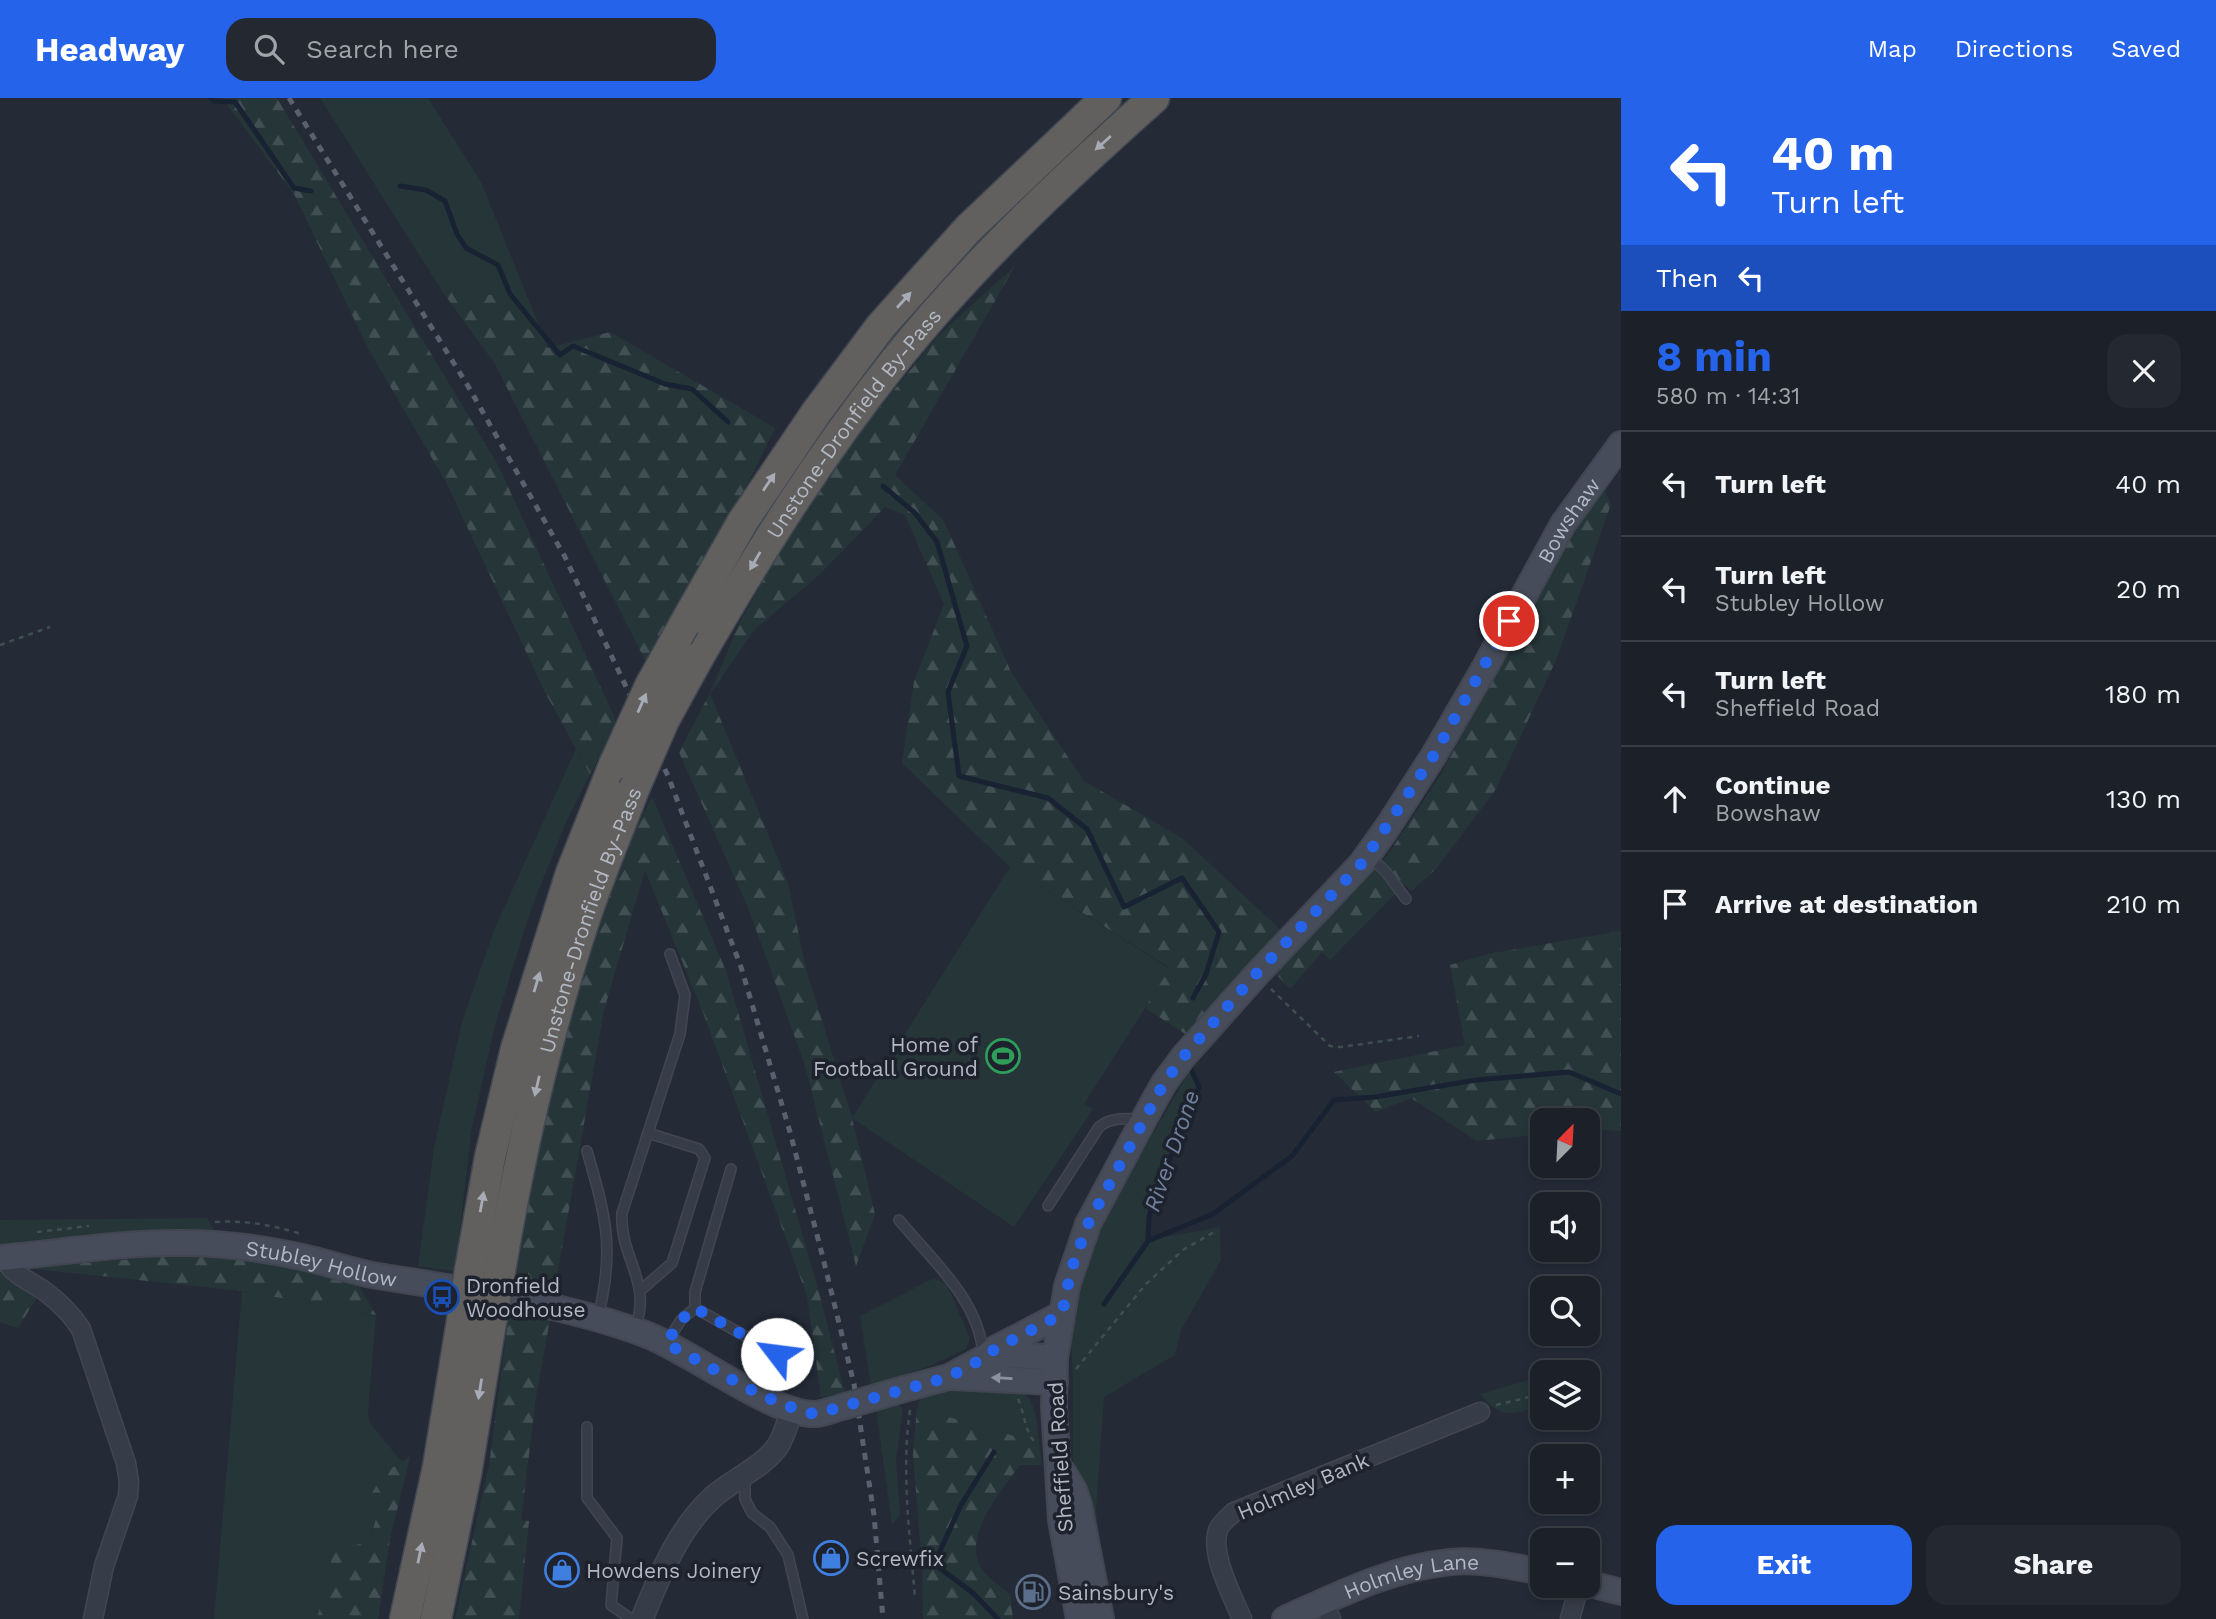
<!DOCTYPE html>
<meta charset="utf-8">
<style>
body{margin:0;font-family:"Work Sans",sans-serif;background:#242831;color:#f1f3f6;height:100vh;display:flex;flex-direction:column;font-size:26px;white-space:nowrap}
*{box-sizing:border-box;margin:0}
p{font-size:23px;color:#a0a3a8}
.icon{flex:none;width:38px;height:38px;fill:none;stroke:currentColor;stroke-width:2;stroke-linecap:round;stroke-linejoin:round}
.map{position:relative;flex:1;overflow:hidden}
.drawer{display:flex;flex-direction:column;background:#1b2029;width:595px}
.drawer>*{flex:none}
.guide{background:#2563eb;color:#fff;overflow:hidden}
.needle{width:46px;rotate:24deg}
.buttons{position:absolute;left:1530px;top:1010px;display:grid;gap:14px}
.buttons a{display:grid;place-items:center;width:70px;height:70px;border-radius:14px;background:#1b2029;box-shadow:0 4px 10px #0003,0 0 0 2px #393e46;font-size:35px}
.pin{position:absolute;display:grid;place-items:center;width:60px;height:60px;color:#fff;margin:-30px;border:4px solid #fff;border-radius:50%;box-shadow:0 2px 7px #0007}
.me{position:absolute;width:77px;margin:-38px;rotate:300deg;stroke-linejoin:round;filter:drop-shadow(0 0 5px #0008)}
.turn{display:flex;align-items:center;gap:24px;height:147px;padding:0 35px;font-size:32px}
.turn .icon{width:91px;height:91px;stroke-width:2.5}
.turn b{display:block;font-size:49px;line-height:60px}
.then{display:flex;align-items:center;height:66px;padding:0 35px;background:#0003;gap:14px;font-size:26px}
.round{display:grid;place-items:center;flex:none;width:74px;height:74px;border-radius:21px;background:#242831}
.overview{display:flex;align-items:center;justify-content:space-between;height:119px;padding:0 35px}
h1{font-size:42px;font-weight:700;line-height:52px;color:#2563eb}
.primary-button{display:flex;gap:14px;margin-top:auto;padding:14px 35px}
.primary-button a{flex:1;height:80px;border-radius:21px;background:#2563eb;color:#fff;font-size:28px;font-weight:700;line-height:80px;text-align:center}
.primary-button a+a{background:#242831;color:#f1f3f6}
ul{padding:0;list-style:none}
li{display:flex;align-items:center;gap:21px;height:105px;padding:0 35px;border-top:2px solid #393e46}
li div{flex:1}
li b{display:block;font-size:26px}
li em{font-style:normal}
header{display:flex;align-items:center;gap:42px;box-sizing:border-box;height:98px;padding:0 35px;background:#2563eb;color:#fff}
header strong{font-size:33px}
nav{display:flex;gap:38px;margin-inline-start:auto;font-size:24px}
.search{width:490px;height:63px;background:#242831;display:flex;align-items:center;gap:18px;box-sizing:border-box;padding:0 24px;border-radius:21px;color:#a0a3a8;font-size:26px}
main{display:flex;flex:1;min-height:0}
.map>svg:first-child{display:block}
</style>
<header>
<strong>Headway</strong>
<div class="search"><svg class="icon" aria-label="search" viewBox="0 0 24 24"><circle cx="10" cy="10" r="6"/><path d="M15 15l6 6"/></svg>Search here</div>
<nav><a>Map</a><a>Directions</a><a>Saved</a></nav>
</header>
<main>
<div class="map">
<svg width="1621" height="1521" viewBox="0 0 1621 1521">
<defs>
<pattern id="forest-firs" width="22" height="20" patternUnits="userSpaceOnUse" patternTransform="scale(1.75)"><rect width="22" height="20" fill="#263538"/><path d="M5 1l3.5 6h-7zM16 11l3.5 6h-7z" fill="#435053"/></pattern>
</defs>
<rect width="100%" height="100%" fill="#242b37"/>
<g fill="#263538">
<path d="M320 0H428L481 84 548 250 493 197 442 193Z"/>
<path d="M576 651 590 676 567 722 531 811 495 927 472 1029 455 1173 418 1168 434 1050 462 924 495 830Z"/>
<path d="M1010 769 1170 871 1084 1006 1093 1011 1014 1129 852 1020Z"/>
<path d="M1191 971 1199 989 1149 1119 1148 1142 1220 1129 1221 1162 1181 1232 1175 1257 1104 1299 1096 1412 1105 1483 1073 1374V1281L1070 1220 1098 1128Z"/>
<path d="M207 1120 214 1132 84 1140 0 1151V1122Z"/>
<path d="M934 1180 947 1187 970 1240 966 1251 924 1270 871 1288 860 1218Z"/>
<path d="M242 1193 376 1217 368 1315 370 1325 402 1364 385 1374 361 1414 379 1411 369 1444 317 1521H214Z"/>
<path d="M1542 1278V1307C1513 1317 1501 1322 1480 1296Z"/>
<path d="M976 1286C988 1287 1004 1286 1016 1290 1036 1297 1038 1327 1039 1345L917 1310 921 1300 936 1293Z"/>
<path d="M891 1306 899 1307 903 1311 896 1362 900 1417 892 1427 876 1311Z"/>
</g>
<g fill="url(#forest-firs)">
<path d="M222 0H277L498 367 618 627 590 676 545 594 446 384 369 252 294 96Z"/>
<path d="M1015 168 895 377 944 423 1011 574 1084 683 1182 740 1282 833 1187 937 1145 910 1170 870 1010 769 902 665 914 584 944 506 905 417 885 409 819 477 754 532 710 596 788 785 806 871 852 1020 875 1116 856 1168 805 967 749 812 679 654 710 595 739 526 788 437 853 342 940 236Z"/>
<path d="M442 193 493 197 548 250 610 234 775 330 748 385 701 464 647 566 495 266Z"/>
<path d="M1603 389 1611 406 1557 560 1496 691 1436 771 1411 793 1405 786 1330 862 1322 854 1290 891 1274 874 1387 758 1441 676 1576 428Z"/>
<path d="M652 699 726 873 817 1187 845 1295 821 1299 807 1198 704 917 645 772 604 912 555 1190 513 1186C541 1020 572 849 652 699Z"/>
<path d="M1621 833V1033L1587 1031V1022H1542V1036L1477 1043 1411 1000 1376 1014 1334 974 1465 947 1450 867 1488 856Z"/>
<path d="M215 1154 342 1177 356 1183 376 1217 242 1193 26 1170Z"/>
<path d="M0 1174 39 1196 18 1230 0 1224Z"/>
<path d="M509 1215 550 1221 536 1299 521 1422 529 1423 519 1521H455L489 1367Z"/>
<path d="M917 1310 1039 1345 1042 1367H1020C1001 1393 958 1442 984 1474 991 1482 1001 1489 1010 1496L1013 1521H923L922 1467 913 1357Z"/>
<path d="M410 1359 390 1441 378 1521H317L334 1452 369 1444 379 1411 360 1414 385 1374Z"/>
</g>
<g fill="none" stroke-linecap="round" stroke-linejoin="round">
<g stroke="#192233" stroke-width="5">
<path d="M211 0 214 3 235 4 294 90 311 93"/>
<path d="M400 88 426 92 445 103 457 136 466 150 498 167 510 196 560 257 573 248 665 286 692 291 728 324"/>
<path d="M883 388 915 415 937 444 967 548 948 594 959 678 1048 700 1087 731 1124 809 1182 780 1219 834 1206 876 1193 900"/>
<path d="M1148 1143 1213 1116 1292 1058 1334 1002 1375 999 1476 982 1569 974 1621 996"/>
<path d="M1104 1206 1148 1143 1149 1119 1158 1090 1199 989 1191 971"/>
<path d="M994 1354 961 1407 934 1466 973 1495 998 1521"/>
</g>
<g stroke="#414651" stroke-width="12">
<g id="service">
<path d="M1369 758 1386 774 1406 801"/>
<path d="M587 1053C606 1119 615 1151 598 1219"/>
<path d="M1048 1108 1099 1029C1111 1019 1125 1021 1141 1021"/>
<path d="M899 1122C932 1162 980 1203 983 1257"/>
<path d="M641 1192 672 1165 705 1060 699 1051 648 1035"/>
<path d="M695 1210 777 1256"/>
<path d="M635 1230C653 1184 619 1159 622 1115L680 936 685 897 670 856"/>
<path d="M667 1244 681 1222 695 1210V1194L731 1071"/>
<path d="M587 1329V1400L617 1440 611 1507 631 1521"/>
<path d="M745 1377V1401L752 1415 770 1429 788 1457 803 1521"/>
</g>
</g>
<g stroke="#414651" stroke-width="21">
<g id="minor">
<path d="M5 1160C11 1177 33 1184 47 1195 60 1205 72 1217 81 1231L126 1365 129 1384 128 1398 104 1468 93 1521"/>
<path d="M1323 1504 1331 1521"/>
<path d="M1242 1521C1233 1499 1208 1453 1219 1430 1222 1424 1229 1419 1234 1414L1480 1314"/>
<path d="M1570 1521 1579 1488"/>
</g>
</g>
<g stroke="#414651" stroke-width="24">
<path id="tertiary" d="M642 1521C659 1479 678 1431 712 1400 730 1383 766 1368 779 1346 785 1335 788 1322 793 1311"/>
</g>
<g stroke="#414651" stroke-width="28">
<g id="secondary">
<path id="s1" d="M0 1160C58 1155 116 1145 174 1145 221 1144 269 1151 315 1162 334 1167 353 1173 372 1177 463 1192 558 1204 645 1236 689 1252 775 1319 817 1316 825 1315 834 1311 842 1309"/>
<path d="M991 1260 1018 1257 1055 1260"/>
<path d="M951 1279 1055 1284"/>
<path d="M904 1291 949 1279 984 1260 995 1251 1062 1216"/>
<path d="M1063 1374 1074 1392 1079 1407 1101 1521"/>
<path d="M1587 1485 1621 1494"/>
<path id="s2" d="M1079 1521 1061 1422 1054 1309 1055 1260 1067 1188 1088 1126 1144 1021 1164 985 1184 958 1257 876 1362 765 1387 730 1434 657 1485 569 1563 426 1621 346"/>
<path id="s3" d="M1285 1521C1338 1497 1391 1470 1450 1464 1480 1461 1512 1468 1542 1474"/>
</g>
</g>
<g stroke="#424852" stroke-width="33">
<g id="trunk">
<path d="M684 527 743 423 816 315 881 228 968 131 1106 0"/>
<path id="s4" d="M698 560C758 456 819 358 894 264 971 167 1062 82 1154 0"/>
<path d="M470 1172 490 1059 516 951 571 775 614 667"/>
<path id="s5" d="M499 1179C519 1059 545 941 583 826 598 780 617 736 634 691"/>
<path d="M405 1521 438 1369 462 1223"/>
<path d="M436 1521 466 1376 491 1224"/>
</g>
</g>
<g stroke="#3f4e50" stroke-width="2.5" stroke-dasharray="5 5" stroke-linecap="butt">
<path d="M0 547 50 529"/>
<path d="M1271 891 1330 948 1341 949 1419 938"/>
<path d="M215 1124C245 1122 272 1127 301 1136"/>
<path d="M37 1134 89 1128"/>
<path d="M1076 1271 1146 1186 1183 1152 1214 1134"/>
<path d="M1018 1301C1024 1314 1025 1333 1034 1343"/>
<path d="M1496 1307 1542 1296"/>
<path d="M910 1312C901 1374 910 1438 915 1500"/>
</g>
<use href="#service" stroke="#373d48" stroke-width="9"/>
<use href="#minor" stroke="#373d48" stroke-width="18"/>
<use href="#tertiary" stroke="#373d48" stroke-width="21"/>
<use href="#secondary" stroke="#464c5a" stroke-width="24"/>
<use href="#trunk" stroke="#62605e" stroke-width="30"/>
<path stroke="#5a616e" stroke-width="5" stroke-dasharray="7 7" stroke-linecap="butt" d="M289 0 468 288 565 459 668 678 741 869 790 1034 822 1156 854 1286 874 1417 883 1521"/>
<g stroke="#414651" stroke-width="28" stroke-linecap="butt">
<path id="secondary-bridge" d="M842 1309 904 1291"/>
</g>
<g stroke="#424852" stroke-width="33" stroke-linecap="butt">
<g id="trunk-bridge">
<path d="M614 667 650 588 684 527"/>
<path d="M634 691 664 622 698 560"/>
<path d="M462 1223 470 1172"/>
<path d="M491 1224 499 1179"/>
</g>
</g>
<use href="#secondary-bridge" stroke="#464c5a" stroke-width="24"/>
<use href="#trunk-bridge" stroke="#62605e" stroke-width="30"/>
</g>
<defs><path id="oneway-solid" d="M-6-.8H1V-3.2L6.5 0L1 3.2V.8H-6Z" transform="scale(1.75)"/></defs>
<g fill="#a6abb5">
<use href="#oneway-solid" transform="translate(1103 45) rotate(138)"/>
<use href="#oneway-solid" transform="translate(904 202) rotate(-48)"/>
<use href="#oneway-solid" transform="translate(769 384) rotate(-56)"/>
<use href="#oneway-solid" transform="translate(755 463) rotate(120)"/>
<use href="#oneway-solid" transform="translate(642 605) rotate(-66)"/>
<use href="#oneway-solid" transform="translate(537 884) rotate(-73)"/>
<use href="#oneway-solid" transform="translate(537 988) rotate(103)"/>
<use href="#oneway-solid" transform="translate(482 1104) rotate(-80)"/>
<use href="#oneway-solid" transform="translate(480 1291) rotate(99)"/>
<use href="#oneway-solid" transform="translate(420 1455) rotate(-78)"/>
</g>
<use fill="#8c929f" href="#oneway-solid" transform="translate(1002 1280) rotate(-177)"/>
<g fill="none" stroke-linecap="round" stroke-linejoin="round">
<path stroke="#2563eb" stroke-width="12" stroke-dasharray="0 21.6" d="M777 1256 695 1210 681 1222 666 1246C717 1270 759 1303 815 1316L949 1279 984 1260 995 1251 1062 1216 1071 1172 1088 1126 1164 985 1184 958 1256 876 1362 765 1434 657 1509 523"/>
</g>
<defs>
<g id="stadium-ring" transform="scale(1.75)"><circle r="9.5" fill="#1d222c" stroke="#2e9e5b" stroke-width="1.5"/><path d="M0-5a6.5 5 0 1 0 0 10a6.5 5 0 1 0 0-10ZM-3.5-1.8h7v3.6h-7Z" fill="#2e9e5b"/></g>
<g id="bus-ring" transform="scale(1.75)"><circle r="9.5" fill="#1d222c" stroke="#1a4fb4" stroke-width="1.5"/><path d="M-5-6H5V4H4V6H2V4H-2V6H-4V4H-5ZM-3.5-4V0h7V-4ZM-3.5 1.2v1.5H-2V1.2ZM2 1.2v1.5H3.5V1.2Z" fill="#1a4fb4"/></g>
<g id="shop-ring" transform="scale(1.75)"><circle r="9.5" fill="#1d222c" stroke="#3f7fe0" stroke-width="1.5"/><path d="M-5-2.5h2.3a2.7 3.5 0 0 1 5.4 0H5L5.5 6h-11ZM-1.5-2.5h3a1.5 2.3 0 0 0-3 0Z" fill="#3f7fe0"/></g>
<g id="fuel-ring" transform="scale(1.75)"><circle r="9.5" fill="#1d222c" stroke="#5c6f8a" stroke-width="1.5"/><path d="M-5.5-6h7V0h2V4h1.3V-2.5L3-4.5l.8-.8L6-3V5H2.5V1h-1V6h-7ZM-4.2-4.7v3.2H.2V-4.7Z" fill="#5c6f8a"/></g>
</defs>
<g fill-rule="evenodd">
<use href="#stadium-ring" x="1003" y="958"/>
<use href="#bus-ring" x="442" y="1199"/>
<use href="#shop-ring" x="831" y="1460"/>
<use href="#shop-ring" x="562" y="1472"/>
<use href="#fuel-ring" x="1033" y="1494"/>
</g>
<g text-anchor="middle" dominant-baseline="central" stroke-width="7" stroke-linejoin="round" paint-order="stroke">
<g font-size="21" fill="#b2b8c4" stroke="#1d222c">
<text stroke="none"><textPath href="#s4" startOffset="282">Unstone-Dronfield By-Pass</textPath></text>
<text stroke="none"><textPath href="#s2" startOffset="1258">Bowshaw</textPath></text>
<text stroke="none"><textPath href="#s5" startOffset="369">Unstone-Dronfield By-Pass</textPath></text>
<text stroke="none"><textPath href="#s1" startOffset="324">Stubley Hollow</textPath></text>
<text transform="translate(1060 1359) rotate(-94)">Sheffield Road</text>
<text transform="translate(1303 1388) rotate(-23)">Holmley Bank</text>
<text stroke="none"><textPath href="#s3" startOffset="135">Holmley Lane</textPath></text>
</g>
<g font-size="21" fill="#b2b8c4" stroke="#1d222c" text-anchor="start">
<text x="978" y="946" text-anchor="end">Home of<tspan x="978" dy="24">Football Ground</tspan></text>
<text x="466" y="1187">Dronfield<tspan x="466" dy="24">Woodhouse</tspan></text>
<text x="856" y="1460">Screwfix</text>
<text x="586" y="1472">Howdens Joinery</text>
<text x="1058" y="1494">Sainsbury's</text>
</g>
<g font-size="23" font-style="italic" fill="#70819e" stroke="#1d222c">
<text transform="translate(1172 1053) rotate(-71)">River Drone</text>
</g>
</g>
</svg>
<div class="buttons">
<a><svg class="needle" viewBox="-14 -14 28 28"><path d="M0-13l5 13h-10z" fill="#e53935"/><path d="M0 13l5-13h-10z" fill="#a0a3a8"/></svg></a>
<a><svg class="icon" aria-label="sound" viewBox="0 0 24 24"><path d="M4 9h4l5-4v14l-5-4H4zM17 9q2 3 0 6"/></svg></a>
<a><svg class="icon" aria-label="search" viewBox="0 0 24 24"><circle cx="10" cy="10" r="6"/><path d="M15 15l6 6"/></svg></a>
<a><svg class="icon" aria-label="layers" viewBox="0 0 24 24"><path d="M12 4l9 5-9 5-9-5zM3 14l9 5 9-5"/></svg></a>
<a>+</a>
<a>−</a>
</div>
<div class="pin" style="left:1509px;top:523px;background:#d93025"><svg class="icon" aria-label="arrive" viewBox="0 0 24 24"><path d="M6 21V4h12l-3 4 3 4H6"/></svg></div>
<svg class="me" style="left:777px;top:1256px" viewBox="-20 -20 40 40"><circle r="19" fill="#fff"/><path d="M0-13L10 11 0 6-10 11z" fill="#2563eb"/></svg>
</div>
<section class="drawer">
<div class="guide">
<div class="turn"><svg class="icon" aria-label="left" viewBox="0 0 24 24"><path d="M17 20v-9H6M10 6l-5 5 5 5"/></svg><div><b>40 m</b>Turn left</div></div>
<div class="then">Then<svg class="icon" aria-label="left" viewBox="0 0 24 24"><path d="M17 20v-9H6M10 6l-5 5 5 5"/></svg></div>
</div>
<div class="overview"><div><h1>8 min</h1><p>580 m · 14:31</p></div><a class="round"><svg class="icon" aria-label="close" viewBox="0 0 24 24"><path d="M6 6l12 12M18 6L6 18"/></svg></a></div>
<ul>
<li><svg class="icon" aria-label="left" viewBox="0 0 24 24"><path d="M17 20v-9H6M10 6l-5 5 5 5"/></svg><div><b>Turn left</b></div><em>40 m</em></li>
<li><svg class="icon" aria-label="left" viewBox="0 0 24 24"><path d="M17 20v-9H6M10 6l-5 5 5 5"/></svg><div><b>Turn left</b><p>Stubley Hollow</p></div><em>20 m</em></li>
<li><svg class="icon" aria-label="left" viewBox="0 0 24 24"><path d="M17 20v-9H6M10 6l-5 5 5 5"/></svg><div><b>Turn left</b><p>Sheffield Road</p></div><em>180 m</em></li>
<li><svg class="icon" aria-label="ahead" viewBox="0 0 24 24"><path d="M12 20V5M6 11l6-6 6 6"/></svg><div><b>Continue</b><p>Bowshaw</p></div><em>130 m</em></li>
<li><svg class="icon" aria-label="arrive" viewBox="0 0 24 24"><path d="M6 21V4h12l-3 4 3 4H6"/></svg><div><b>Arrive at destination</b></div><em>210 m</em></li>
</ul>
<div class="primary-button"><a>Exit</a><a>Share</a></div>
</section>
</main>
